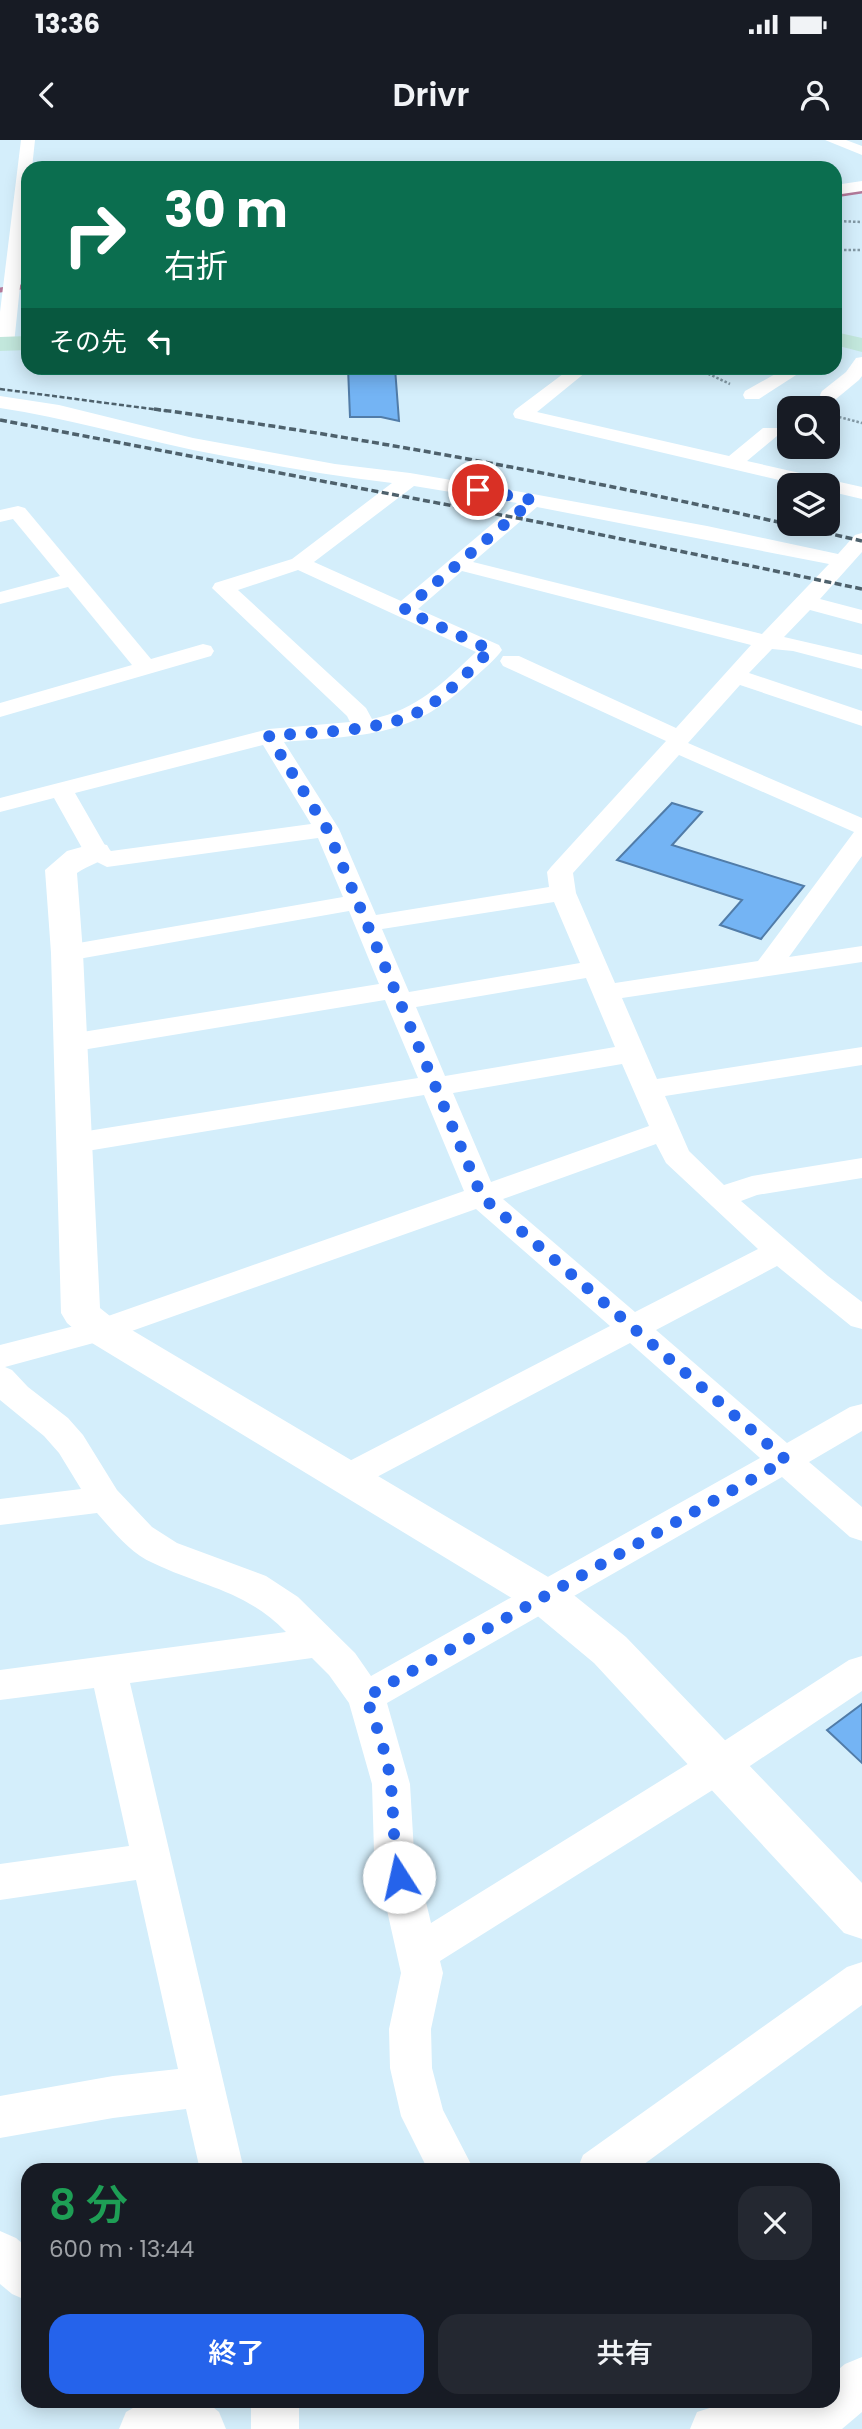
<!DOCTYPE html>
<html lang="ja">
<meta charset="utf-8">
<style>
body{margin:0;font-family:Poppins,"Noto Sans JP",sans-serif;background:#242831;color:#f1f3f6;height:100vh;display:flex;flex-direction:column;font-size:26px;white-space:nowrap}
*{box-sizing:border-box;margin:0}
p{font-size:23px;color:#9ea1a6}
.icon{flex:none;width:38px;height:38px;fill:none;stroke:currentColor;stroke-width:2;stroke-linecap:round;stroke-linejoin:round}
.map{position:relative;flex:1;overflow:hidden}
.details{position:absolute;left:21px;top:2023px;width:819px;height:245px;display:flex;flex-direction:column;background:#171b24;border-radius:21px;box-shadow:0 4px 18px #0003}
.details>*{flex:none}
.guide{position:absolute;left:21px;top:21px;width:821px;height:214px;border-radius:21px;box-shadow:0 4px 18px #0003;background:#0b6e4f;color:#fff;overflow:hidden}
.fabs{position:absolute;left:777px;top:256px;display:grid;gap:14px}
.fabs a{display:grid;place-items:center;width:63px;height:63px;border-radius:14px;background:#171b24;box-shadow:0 4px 18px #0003;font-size:35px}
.pin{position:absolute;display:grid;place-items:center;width:60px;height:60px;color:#fff;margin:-30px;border:4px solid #fff;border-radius:50%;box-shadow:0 2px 7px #0007}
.me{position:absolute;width:77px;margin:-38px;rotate:350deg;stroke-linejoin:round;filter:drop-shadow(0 0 5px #0008)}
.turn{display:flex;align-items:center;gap:24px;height:147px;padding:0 28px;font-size:32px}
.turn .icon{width:91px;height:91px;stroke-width:2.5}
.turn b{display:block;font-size:49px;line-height:60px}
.then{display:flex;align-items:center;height:66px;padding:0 28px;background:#0003;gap:14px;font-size:26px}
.round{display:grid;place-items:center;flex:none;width:74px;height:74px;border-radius:21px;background:#242831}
.headline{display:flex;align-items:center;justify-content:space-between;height:119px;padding:0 28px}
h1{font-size:42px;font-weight:600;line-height:52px;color:#1e9e55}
.cta{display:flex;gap:14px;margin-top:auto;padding:14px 28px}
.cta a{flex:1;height:80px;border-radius:21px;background:#2563eb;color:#fff;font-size:28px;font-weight:600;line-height:80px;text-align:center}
.cta a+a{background:#242831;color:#f1f3f6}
.status{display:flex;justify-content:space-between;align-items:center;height:49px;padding:0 35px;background:#171b24;direction:ltr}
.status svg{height:19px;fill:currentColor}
header{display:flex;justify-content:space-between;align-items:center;height:91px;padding:0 28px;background:#171b24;font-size:32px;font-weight:600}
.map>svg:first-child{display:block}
</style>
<div class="status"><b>13:36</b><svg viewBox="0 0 49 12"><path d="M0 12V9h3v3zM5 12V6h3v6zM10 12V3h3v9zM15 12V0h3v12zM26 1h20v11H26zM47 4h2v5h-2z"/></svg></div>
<header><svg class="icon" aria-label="back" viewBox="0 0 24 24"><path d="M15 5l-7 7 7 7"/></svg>Drivr<svg class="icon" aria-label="person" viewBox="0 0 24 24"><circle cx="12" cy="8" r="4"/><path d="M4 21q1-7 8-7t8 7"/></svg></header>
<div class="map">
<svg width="862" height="2289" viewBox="0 0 862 2289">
<rect width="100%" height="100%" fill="#d4eefb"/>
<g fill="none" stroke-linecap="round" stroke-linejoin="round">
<g stroke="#b27999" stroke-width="5">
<path d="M835 55 862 51"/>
<path d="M0 150 28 146"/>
</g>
</g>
<g fill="#74b4f4" stroke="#517ca8" stroke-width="2">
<path d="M348 228H395L399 281 381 277H350Z"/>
<path d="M672 663 702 672 672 705 804 746 761 799 720 785 742 760 617 720Z"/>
<path d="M862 1564V1623L827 1590Z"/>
</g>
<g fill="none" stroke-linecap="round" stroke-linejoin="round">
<g stroke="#8298a4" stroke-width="2.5" stroke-dasharray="2.5 2" stroke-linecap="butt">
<path d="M835 81 862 82"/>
<path d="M835 110H862"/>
<path d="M696 228 730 244"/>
<path d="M784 263 801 268"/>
<path d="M839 277 862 283"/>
</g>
<g fill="#fff" fill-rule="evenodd">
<path d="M21 0H35L32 28H28V70L14 204 5 209 0 208V172Z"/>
<path d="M825 0H846L862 6V15Z"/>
<path d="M677 21 682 23 686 28H670L672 23Z"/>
<path d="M862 41V51L835 55V45Z"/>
<path d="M862 217V236L859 240 836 259H822L820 255 822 251 846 232 856 218Z"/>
<path d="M571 228H591L537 272 729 316 763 288H777L780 292 777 296 747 321 862 347V359L828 351V345H800L515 278 513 274 515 270Z"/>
<path d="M786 228H807L759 259H745L743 255 745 251Z"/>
<path d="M0 256 59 265 193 298 335 324 410 333 533 354 707 386 838 414 855 395 862 393V412L820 459 862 470V484L810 470 784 497 862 515V529L793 511 772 509 749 533 862 571V586L740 545 688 603 862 678V716L789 817 862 806V822L622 858 657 939 862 907V925L665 956 689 1011 724 1045 752 1036 862 1018V1038L757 1055 741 1061 828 1136 862 1162V1189L851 1186 777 1126 656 1190 787 1303 850 1267 862 1264V1291L809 1322 862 1367V1401L850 1397 782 1337 387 1563 410 1644 414 1712 431 1783 707 1612 849 1520 862 1516V1551L735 1636 440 1821 443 1833 431 1889 432 1928 443 1970 474 2030H428L401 1976 390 1928 389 1889 401 1833 374 1712 372 1644 349 1563 329 1535 312 1518 130 1543 244 2030H200L186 1969 113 1978 0 1998V1956L113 1936 178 1929 136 1740 0 1760V1724L129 1706 94 1548 0 1560V1530L286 1492C245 1450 203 1447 153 1423 130 1413 114 1392 97 1373L0 1385V1359L81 1349 59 1313 44 1296 0 1260V1205L94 1181 464 1051 424 955 75 1013 65 1010 60 1003 65 996 75 993 418 938 385 860 70 912 60 909 56 903 60 897 70 894 379 844 349 771 67 821 58 819 54 813 58 807 67 805 343 757 318 698 107 727 87 717 54 658 0 672V658L269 589 350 582 347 576 212 448 215 443 292 419 392 343C325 335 259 323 193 310 128 296 65 278 0 268ZM414 346 517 363 401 461 314 422ZM537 367 829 424 762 494 473 422ZM298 430 476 512C444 542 417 570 372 579L366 568 238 450ZM462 431 751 505 676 588 519 516H503L500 521 503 526 666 601 551 727 547 732 549 747 376 775 339 689 284 602C365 595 414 598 475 537 484 529 495 520 502 510L499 505 418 469ZM263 605 311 684 111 711 106 707 75 653ZM679 615 854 692 758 821 615 843 576 753 573 733ZM554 762 580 823 409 852 382 789ZM586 838 615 907 445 936 416 867ZM622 924 649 986 491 1042 453 953ZM656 1004 666 1023 758 1109 635 1172 503 1059ZM476 1069 610 1186 334 1329 329 1338 334 1347 346 1351 358 1347 630 1203 760 1318 371 1536 355 1513 298 1457 266 1436 177 1403 152 1387 117 1350 83 1295 68 1278 28 1247 12 1230 5 1227 112 1198Z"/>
<path d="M18 366 25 368 151 519 203 504 211 506 214 511 211 516 0 577V563L132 525 68 447 0 464V452L60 436 13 379 0 382V370Z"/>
<path d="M862 1822V1865L636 2030H577L583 2015 847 1827Z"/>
<path d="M0 2091 16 2098 28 2108V2161L12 2154 0 2144Z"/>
<path d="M862 2217V2272L842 2289H690L697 2272 732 2261H792L794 2267 801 2261H833V2234L845 2224Z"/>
<path d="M145 2261H206L219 2272 226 2289H119L126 2272Z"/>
<rect x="251" y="2261" width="48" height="28"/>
</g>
<path fill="#fff" fill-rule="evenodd" d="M96 703 107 705 111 712C104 722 88 725 77 733L83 813 100 1168 115 1180 560 1444 626 1497 862 1743V1799L844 1793 594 1523 528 1468 87 1200 67 1183 61 1173 51 813 45 730 67 711Z"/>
<g fill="#c2e7dc" fill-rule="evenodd">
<path d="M835 192 862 198V212L835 205Z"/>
<path d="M28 196V210L0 211V197Z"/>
</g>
<path stroke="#4e616c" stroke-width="2.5" stroke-dasharray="5 2.5" stroke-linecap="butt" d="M0 249 167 271"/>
<g stroke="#4e616c" stroke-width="3.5" stroke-dasharray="7 3.5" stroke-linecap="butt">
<path d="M154 269C392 301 628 347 862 401"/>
<path d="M0 280 554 385 862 449"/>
</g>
</g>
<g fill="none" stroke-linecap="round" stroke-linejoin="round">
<path stroke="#2563eb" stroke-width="12" stroke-dasharray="0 21.6" d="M399 1737C393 1707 394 1677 391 1646 388 1616 376 1585 366 1557L786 1320 482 1057 327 689 269 596C315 591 382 593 422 570 448 555 469 530 491 510L404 470 533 360 478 350"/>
</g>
</svg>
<div class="fabs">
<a><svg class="icon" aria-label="search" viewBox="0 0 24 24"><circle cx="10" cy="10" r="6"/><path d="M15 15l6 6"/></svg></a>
<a><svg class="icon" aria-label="layers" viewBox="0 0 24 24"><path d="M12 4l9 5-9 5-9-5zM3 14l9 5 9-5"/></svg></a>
</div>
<div class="pin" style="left:478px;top:350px;background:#d93025"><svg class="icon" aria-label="arrive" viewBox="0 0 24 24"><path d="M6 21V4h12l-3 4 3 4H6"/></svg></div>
<svg class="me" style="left:399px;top:1737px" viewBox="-20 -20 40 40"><circle r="19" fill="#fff"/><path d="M0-13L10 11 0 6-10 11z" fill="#2563eb"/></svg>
<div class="guide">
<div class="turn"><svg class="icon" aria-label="right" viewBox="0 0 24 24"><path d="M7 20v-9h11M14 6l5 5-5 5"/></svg><div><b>30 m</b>右折</div></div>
<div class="then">その先<svg class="icon" aria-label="left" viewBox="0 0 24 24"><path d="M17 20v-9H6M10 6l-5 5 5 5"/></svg></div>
</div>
<section class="details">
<div class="headline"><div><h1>8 分</h1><p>600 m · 13:44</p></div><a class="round"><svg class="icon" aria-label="close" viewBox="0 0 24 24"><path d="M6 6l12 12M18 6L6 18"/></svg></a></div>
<div class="cta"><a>終了</a><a>共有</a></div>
</section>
</div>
